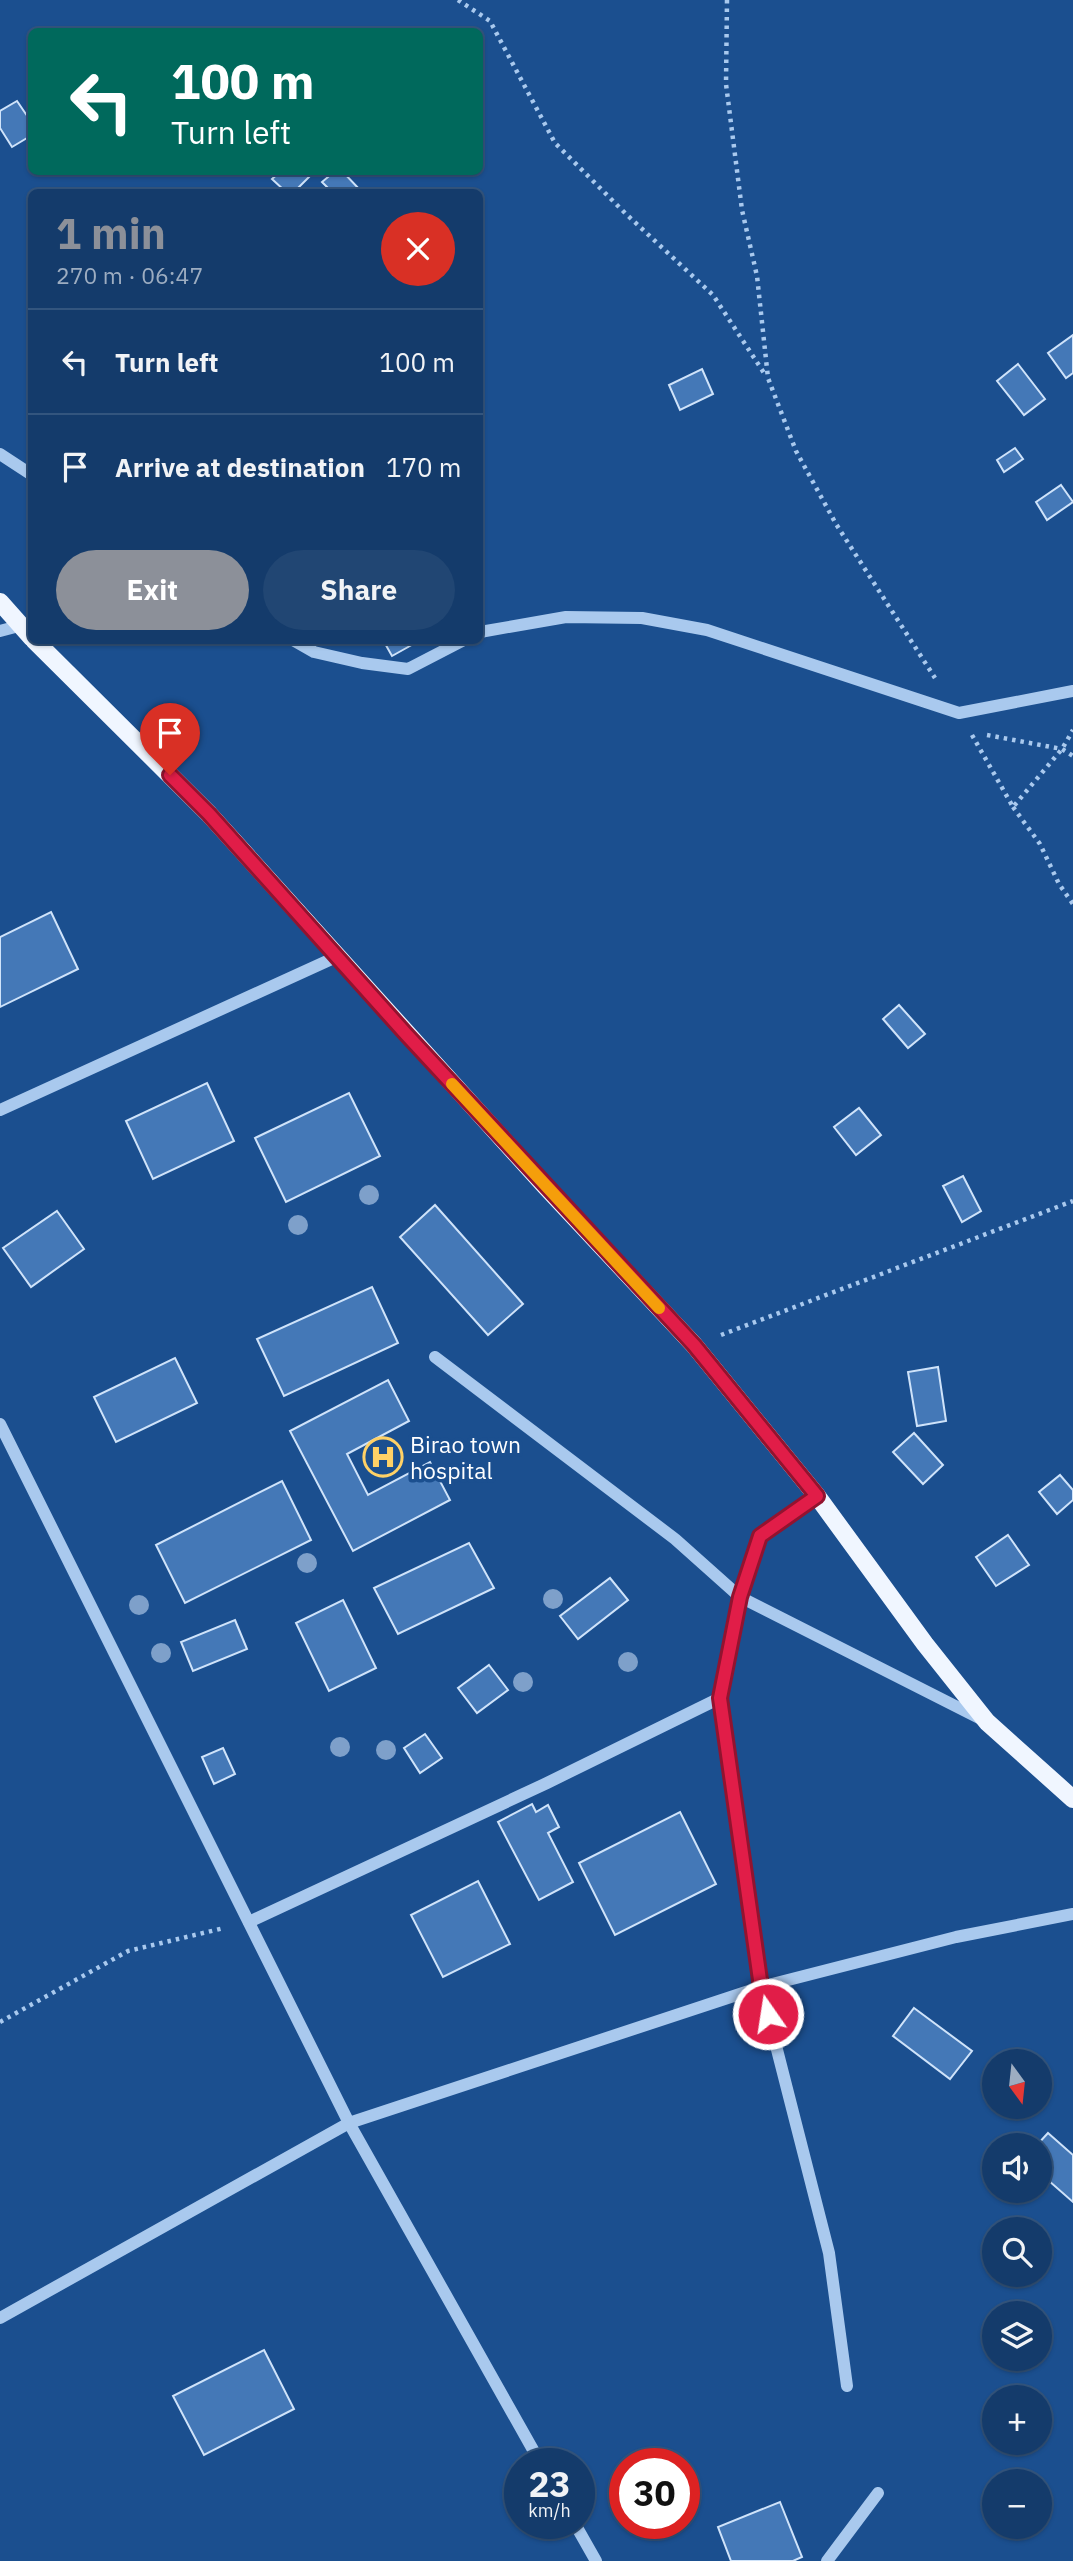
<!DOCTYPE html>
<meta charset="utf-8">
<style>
body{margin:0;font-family:"IBM Plex Sans",sans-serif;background:#214673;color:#f1f3f6;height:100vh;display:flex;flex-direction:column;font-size:26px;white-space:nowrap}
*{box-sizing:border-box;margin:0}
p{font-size:23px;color:#9dadc1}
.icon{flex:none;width:38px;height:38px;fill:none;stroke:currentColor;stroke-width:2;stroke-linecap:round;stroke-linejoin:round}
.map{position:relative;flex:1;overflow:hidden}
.details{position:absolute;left:28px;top:189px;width:455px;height:455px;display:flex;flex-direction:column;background:#143b6b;border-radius:10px;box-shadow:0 2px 5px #0004,0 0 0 2px #33557e}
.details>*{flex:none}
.hud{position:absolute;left:28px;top:28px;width:455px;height:147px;border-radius:10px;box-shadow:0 2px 5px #0004,0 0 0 2px #33557e;background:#00695c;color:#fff;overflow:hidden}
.needle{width:46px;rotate:165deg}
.buttons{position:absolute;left:982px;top:2049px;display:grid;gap:14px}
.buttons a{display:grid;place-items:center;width:70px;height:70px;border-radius:50%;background:#143b6b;box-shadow:0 2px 5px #0004,0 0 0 2px #33557e;font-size:35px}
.speed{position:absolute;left:504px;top:2448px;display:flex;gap:14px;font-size:35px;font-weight:700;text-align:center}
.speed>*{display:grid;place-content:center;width:91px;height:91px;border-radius:50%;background:#143b6b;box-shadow:0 2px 5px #0004,0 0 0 2px #33557e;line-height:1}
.speed small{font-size:18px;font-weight:400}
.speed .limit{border:10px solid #d22;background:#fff;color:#111}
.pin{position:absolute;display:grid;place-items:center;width:60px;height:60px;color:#fff;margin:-72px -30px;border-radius:50% 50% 50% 0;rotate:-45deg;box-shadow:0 0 7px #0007}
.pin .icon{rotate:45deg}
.me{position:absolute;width:77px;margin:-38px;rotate:347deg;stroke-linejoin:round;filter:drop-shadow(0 0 5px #0008)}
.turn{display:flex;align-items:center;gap:24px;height:147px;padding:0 28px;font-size:32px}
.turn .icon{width:91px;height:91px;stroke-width:2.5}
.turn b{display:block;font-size:49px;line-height:60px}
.round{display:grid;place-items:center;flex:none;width:74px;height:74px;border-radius:37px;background:#214673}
.overview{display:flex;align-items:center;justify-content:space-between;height:119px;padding:0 28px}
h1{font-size:42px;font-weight:700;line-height:52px;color:#8c9099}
.button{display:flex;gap:14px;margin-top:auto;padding:14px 28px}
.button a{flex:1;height:80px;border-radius:42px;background:#8c9099;color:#fff;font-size:28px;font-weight:700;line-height:80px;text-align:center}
.button a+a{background:#214673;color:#f1f3f6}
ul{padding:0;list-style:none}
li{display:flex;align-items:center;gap:21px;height:105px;padding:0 28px;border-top:2px solid #33557e}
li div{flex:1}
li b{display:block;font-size:26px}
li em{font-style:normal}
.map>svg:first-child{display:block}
</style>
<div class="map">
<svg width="1073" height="2561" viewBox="0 0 1073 2561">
<rect width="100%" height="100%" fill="#1b4f8f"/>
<g fill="#4478b7" stroke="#cfe3fa" stroke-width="2">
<path d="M17 101 32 123V135L12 147 0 128V111Z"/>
<path d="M280 172H306L310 176 294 192H286L272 179Z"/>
<path d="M334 172H343L362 192H332L322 182Z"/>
<path d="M1073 335V373L1066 378 1048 353Z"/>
<path d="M1018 364 1045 399 1024 415 997 381Z"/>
<path d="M702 369 713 394 680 410 669 385Z"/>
<path d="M1015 448 1023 459 1004 472 997 460Z"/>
<path d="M1061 485 1073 502 1047 520 1036 502Z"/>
<path d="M383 640H417V642L392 656Z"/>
<path d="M51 912 78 969 0 1007V937Z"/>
<path d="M899 1005 925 1034 908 1048 883 1019Z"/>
<path d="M207 1083 234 1141 153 1179 126 1121Z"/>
<path d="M349 1093 380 1156 286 1202 255 1138Z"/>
<path d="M859 1108 881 1135 856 1155 834 1127Z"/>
<path d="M963 1176 981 1211 962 1222 943 1186Z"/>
<path d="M435 1205 523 1304 488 1335 400 1237Z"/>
<path d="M57 1211 84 1249 31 1287 3 1248Z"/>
<path d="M372 1287 398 1343 284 1396 257 1339Z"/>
<path d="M175 1358 197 1403 116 1442 94 1397Z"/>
<path d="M938 1367 946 1421 917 1426 908 1372Z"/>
<path d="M388 1380 409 1421 347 1454 368 1495 430 1462 450 1500 353 1551 290 1431Z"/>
<path d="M914 1433 943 1465 923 1484 893 1452Z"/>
<path d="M1060 1475 1073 1490V1500L1057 1514 1039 1492Z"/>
<path d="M282 1481 311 1540 185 1603 156 1545Z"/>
<path d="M1008 1535 1029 1565 996 1586 976 1557Z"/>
<path d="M469 1543 494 1588 398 1634 374 1588Z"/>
<path d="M610 1578 628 1600 578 1639 560 1616Z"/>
<path d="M343 1600 376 1668 329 1691 296 1623Z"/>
<path d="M235 1620 247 1649 193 1671 181 1642Z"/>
<path d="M489 1665 508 1690 477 1713 458 1688Z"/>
<path d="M425 1734 442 1758 420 1773 404 1748Z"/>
<path d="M223 1748 235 1774 214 1784 202 1757Z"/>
<path d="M532 1804 536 1812 548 1805 559 1827 548 1833 573 1882 539 1900 498 1822Z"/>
<path d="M680 1812 716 1884 615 1935 579 1863Z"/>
<path d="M478 1881 510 1944 443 1977 411 1915Z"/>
<path d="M914 2008 972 2051 950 2079 893 2036Z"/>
<path d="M1048 2133 1073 2155V2202L1040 2173V2146H1036Z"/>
<path d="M264 2350 294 2409 204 2455 173 2396Z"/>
<path d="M780 2502 802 2557 793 2561H731L718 2527Z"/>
</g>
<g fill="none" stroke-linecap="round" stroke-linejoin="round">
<g stroke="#a9c9ee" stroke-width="4.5" stroke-dasharray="3.5 5" stroke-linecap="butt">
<path d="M458 0 490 21 555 143 625 213 713 295 766 376"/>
<path d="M727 0 726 84 742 210 757 276 768 378 796 451 836 524 935 678"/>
<path d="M972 735 1013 807 1062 749 1073 730"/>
<path d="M987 735 1062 749 1073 756"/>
<path d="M1013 807 1040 844 1059 884 1073 904"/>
<path d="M721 1335 1073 1201"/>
<path d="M0 2022 128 1951 224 1928"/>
</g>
<g stroke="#a9c9ee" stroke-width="12">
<path d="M0 454 32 475"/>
<path d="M0 631 19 626"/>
<path d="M480 632 566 617 642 618 707 630 959 713 1073 691"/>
<path d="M293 640 314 652 362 663 408 669 464 640"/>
<path d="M0 1110 336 957"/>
<path d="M435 1357 675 1539 740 1597 981 1719"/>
<path d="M0 1424 349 2123 541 2464"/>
<path d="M249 1922 547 1783 720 1698"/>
<path d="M0 2318 349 2123 761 1987 720 1698 740 1597 760 1536 817 1496"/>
<path d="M847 2386 829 2253 761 1987 956 1937 1073 1914"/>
<path d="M575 2524 596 2561"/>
<path d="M827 2561 878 2493"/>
</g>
<g stroke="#f0f6ff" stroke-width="18">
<path d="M0 602 32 638"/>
<path d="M34 640 209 814 545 1186 694 1345 817 1496 925 1644 987 1722 1073 1799"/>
</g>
</g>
<g fill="#7ea0ca">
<circle cx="369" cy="1195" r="10"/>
<circle cx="298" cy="1225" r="10"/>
<circle cx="307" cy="1563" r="10"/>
<circle cx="553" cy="1599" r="10"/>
<circle cx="139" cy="1605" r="10"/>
<circle cx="161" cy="1653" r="10"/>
<circle cx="628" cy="1662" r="10"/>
<circle cx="523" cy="1682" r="10"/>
<circle cx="340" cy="1747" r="10"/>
<circle cx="386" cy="1750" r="10"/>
</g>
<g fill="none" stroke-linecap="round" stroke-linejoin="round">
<g stroke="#92132f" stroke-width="18">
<path id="route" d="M170 775 209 814 406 1034 694 1345 817 1496 760 1536 740 1597 720 1698 761 1987 768 2014"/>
</g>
<use href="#route" stroke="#e11d48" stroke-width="12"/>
<path stroke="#f59e0b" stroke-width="12" d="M452 1084 659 1308"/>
</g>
<defs>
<g id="hospital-ring" transform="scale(2.0125)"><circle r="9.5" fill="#1b4f8f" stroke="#ffd166" stroke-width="1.5"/><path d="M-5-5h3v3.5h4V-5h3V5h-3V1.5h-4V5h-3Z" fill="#ffd166"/></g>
</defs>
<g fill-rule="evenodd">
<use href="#hospital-ring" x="383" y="1457"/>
</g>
<g text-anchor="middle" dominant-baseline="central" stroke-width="7" stroke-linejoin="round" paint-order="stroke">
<g font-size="23" fill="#fff" stroke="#1b4f8f" text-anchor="start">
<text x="410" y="1444">Birao town<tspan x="410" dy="26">hospital</tspan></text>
</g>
</g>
</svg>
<div class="buttons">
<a><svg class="needle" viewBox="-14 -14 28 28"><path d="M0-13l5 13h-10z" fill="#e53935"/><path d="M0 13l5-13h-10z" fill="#9dadc1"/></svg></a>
<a><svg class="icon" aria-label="sound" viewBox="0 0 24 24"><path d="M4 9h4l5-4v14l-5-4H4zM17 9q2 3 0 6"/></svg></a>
<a><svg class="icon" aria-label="search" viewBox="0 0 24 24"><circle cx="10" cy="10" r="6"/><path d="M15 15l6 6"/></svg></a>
<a><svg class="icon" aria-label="layers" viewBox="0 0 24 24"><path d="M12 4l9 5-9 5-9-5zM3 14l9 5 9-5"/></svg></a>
<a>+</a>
<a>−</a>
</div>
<div class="speed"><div>23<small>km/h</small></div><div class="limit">30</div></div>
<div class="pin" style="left:170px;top:775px;background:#d93025"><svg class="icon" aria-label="arrive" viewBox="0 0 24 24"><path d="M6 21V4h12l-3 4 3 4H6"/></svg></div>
<svg class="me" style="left:768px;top:2014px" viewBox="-20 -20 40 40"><circle r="17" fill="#e11d48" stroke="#fff" stroke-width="3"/><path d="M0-11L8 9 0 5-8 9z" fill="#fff"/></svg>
<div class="hud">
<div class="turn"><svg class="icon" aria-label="left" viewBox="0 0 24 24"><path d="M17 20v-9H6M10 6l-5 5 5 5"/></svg><div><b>100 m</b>Turn left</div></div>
</div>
<section class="details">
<div class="overview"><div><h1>1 min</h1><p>270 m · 06:47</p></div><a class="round" style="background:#d93025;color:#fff"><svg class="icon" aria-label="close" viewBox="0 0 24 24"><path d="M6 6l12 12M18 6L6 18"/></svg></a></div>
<ul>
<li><svg class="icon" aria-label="left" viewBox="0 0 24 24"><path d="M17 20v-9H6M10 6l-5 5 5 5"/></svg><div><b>Turn left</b></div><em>100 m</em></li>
<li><svg class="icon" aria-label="arrive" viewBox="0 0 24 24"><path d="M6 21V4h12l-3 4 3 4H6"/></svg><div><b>Arrive at destination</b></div><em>170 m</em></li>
</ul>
<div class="button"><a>Exit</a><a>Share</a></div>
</section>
</div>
